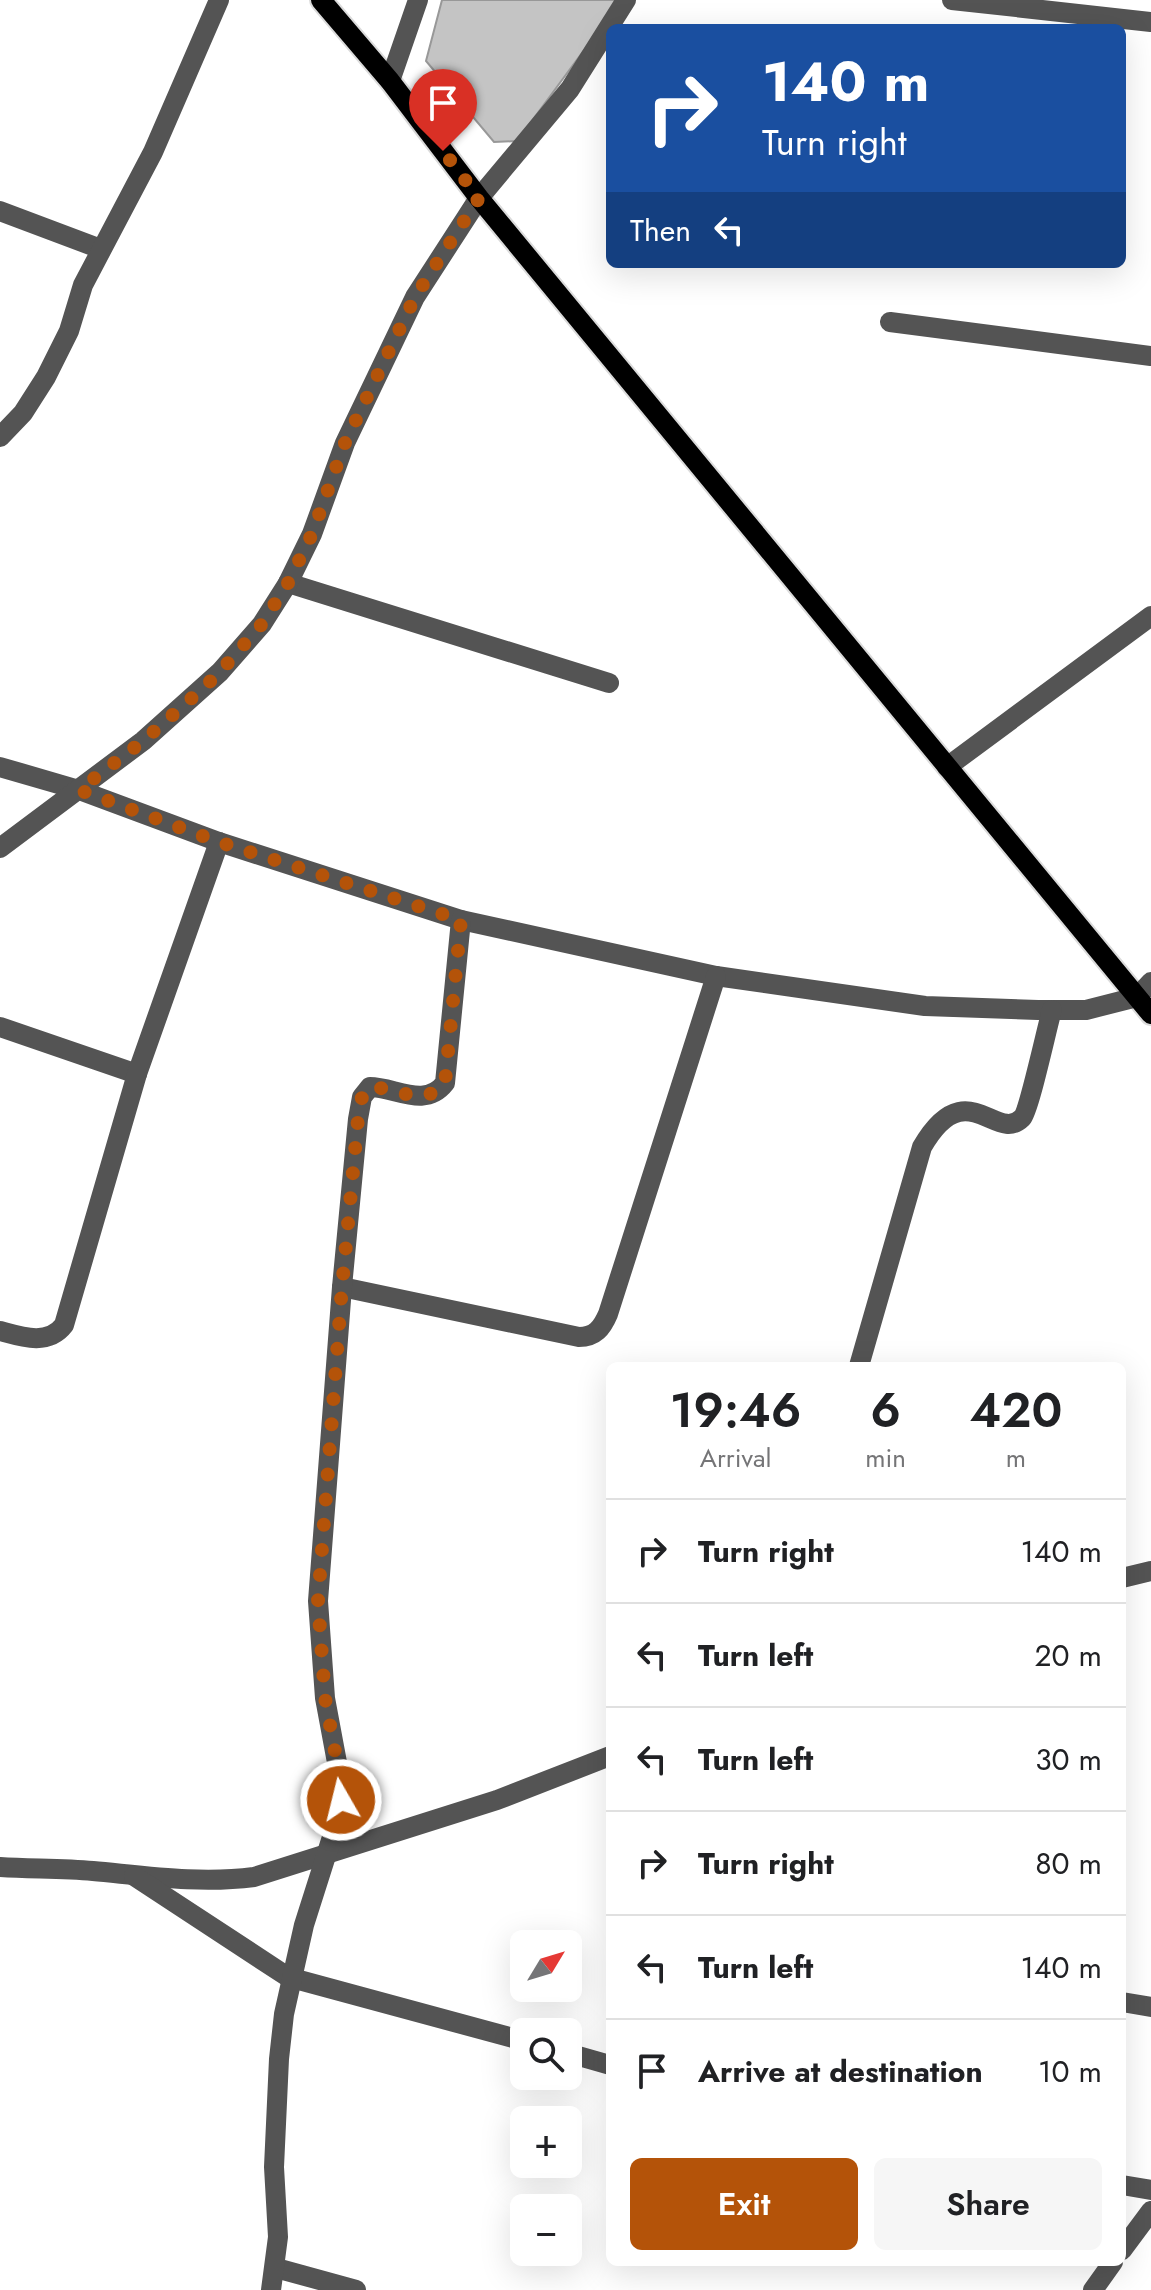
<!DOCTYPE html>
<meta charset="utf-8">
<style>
body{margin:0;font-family:Jost,sans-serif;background:#f6f6f6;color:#202124;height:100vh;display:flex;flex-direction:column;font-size:30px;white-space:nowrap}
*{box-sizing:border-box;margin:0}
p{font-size:26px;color:#757577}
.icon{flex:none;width:44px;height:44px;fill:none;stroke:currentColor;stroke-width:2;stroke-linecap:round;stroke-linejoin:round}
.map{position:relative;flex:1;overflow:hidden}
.sheet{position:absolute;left:606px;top:1362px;width:520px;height:904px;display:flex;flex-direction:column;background:#fff;border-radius:12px;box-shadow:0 8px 32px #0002}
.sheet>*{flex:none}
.guide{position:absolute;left:606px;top:24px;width:520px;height:244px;border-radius:12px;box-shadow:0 8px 32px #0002;background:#1a4fa0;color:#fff;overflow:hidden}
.needle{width:52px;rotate:52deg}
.fabs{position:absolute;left:510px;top:1930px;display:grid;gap:16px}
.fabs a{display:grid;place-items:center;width:72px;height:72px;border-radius:12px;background:#fff;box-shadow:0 8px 32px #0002;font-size:40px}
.pin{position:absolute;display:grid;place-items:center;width:68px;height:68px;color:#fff;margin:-82px -34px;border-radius:50% 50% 50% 0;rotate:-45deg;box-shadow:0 0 8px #0007}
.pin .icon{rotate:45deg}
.me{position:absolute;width:88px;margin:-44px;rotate:352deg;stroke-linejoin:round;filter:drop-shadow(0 0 6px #0008)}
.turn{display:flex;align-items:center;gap:28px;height:168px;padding:0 24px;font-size:36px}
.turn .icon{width:104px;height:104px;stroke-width:2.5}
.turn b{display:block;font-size:56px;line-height:68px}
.then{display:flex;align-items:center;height:76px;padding:0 24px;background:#0003;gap:16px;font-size:30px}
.eta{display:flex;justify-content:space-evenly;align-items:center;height:136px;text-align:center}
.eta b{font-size:48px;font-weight:600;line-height:56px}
.primary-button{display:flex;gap:16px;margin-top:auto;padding:16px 24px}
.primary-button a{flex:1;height:92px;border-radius:12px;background:#b45309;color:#fff;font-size:32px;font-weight:600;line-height:92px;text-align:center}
.primary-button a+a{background:#f6f6f6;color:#202124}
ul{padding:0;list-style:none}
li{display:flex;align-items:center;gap:24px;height:104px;padding:0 24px;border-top:2px solid #e0e0e0}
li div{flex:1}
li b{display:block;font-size:30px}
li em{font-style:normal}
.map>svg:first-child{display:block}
</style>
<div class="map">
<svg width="1151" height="2290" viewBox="0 0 1151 2290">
<rect width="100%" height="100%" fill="#fff"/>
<path fill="#c4c4c4" stroke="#989898" stroke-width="2" d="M442 0H621L517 141 494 142 426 61Z"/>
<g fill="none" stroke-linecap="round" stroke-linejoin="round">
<g stroke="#dbdbdb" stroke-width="24">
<path id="major" d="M321 0 390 81 479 198 1151 1014"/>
</g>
<g stroke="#545454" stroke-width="20">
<path d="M952 0 1151 22"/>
<path d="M390 81 418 0"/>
<path d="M0 211 101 249"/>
<path d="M890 322 1151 356"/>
<path d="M0 437 23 413 46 377 69 331 83 285 153 152 219 0"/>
<path d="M288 583 609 683"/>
<path d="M0 767 79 790 219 842 461 920 716 976 925 1006 1038 1010H1086L1137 997 1151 982"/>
<path d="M947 767 1151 616"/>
<path d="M0 848 143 741 220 672 262 624 288 583 312 534 345 443 415 297 479 198 570 89 626 0"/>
<path d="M0 1027 137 1074"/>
<path d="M342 1287 579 1337C595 1337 602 1328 608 1314L716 976"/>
<path d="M0 1331C22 1337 48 1346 64 1325L137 1074 219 842"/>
<path d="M859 1366 922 1147C966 1071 996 1144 1022 1118 1029 1111 1047 1027 1052 1010"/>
<path d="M1122 1578 1151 1571"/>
<path d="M0 1867C31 1869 62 1868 93 1871 147 1876 200 1884 254 1877L497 1800 610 1756"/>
<path d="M134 1876 288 1977 524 2041"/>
<path d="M1122 2002 1151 2007"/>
<path d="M568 2053 610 2065"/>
<path d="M1122 2185 1151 2190"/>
<path d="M1122 2250 1151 2211"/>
<path d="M276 2268 356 2290"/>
<path d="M271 2290 278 2237 274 2167 279 2059 284 2014 304 1925 332 1837 341 1800V1784L325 1698 318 1601 342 1287 358 1119 362 1097 370 1087C395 1087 425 1109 445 1083L461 920"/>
<path d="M1093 2290 1113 2262"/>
</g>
<use href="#major" stroke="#000" stroke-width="20"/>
</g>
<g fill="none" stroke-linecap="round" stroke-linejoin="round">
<path stroke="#b45309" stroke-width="14" stroke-dasharray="0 25.2" d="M341 1800V1784L325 1698 318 1601 342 1287 358 1119 362 1097 370 1087C396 1087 424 1109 445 1083L461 920 219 842 79 790 143 741 201 690 220 672 262 624 288 583 312 534 345 443 415 297 479 198 443 151"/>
</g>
</svg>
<div class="fabs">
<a><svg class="needle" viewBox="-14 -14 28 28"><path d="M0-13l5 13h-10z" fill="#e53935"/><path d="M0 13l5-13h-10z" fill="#757577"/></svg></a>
<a><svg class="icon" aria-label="search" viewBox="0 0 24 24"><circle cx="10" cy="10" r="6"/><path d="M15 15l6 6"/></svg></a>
<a>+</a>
<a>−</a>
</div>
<div class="pin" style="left:443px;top:151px;background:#d93025"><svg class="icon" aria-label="arrive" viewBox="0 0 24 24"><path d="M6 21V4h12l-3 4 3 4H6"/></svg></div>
<svg class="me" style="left:341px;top:1800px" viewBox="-20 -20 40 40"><circle r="17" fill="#b45309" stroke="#fff" stroke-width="3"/><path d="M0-11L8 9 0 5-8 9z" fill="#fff"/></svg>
<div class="guide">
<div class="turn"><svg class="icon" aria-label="right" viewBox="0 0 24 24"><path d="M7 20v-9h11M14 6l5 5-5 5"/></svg><div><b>140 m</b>Turn right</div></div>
<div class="then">Then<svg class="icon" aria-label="left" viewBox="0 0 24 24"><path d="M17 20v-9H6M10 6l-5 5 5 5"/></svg></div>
</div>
<section class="sheet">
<div class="eta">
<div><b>19:46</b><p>Arrival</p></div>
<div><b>6</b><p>min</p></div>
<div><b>420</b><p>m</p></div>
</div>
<ul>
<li><svg class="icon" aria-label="right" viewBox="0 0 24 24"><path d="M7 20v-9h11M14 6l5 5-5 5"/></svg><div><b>Turn right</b></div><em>140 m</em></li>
<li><svg class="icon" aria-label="left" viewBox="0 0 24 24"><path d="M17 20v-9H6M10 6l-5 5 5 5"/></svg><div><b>Turn left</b></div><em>20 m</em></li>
<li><svg class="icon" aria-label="left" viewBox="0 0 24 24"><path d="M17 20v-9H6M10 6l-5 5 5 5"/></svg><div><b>Turn left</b></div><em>30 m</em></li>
<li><svg class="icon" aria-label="right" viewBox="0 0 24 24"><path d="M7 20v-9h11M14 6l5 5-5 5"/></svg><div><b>Turn right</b></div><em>80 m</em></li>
<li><svg class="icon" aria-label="left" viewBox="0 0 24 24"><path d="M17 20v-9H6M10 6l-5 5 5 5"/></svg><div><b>Turn left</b></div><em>140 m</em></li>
<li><svg class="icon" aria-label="arrive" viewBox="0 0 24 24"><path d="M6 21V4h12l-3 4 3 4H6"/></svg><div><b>Arrive at destination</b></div><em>10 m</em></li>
</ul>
<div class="primary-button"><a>Exit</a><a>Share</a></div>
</section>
</div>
